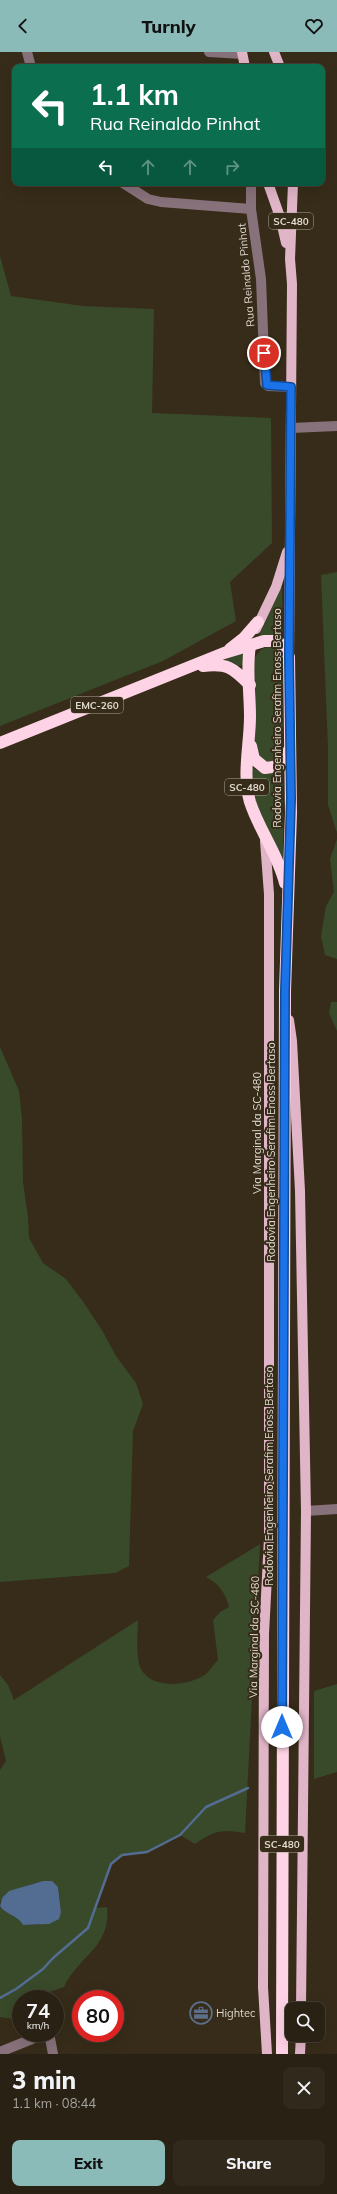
<!DOCTYPE html>
<meta charset="utf-8">
<style>
body{margin:0;font-family:Mulish,sans-serif;background:#31291c;color:#f1f3f6;height:100vh;display:flex;flex-direction:column;font-size:15px;white-space:nowrap}
*{box-sizing:border-box;margin:0}
p{font-size:13px;color:#a5a3a0}
.icon{flex:none;width:22px;height:22px;fill:none;stroke:currentColor;stroke-width:2;stroke-linecap:round;stroke-linejoin:round}
.map{position:relative;height:2002px;overflow:hidden}
.panel{display:flex;flex-direction:column;background:#292113;flex:1}
.panel>*{flex:none}
.guide{position:absolute;left:12px;top:12px;width:313px;height:122px;border-radius:8px;box-shadow:0 4px 16px #0002,0 0 0 1px #453e33;background:#0b6e4f;color:#fff;overflow:hidden}
.buttons{position:absolute;left:285px;top:1950px;display:grid;gap:8px}
.buttons a{display:grid;place-items:center;width:40px;height:40px;border-radius:8px;background:#292113;box-shadow:0 4px 16px #0002,0 0 0 1px #453e33;font-size:20px}
.speed{position:absolute;left:12px;top:1938px;display:flex;gap:8px;font-size:20px;font-weight:700;text-align:center}
.speed>*{display:grid;place-content:center;width:52px;height:52px;border-radius:50%;background:#292113;box-shadow:0 4px 16px #0002,0 0 0 1px #453e33;line-height:1}
.speed small{font-size:10px;font-weight:400}
.speed .limit{border:6px solid #d22;background:#fff;color:#111}
.pin{position:absolute;display:grid;place-items:center;width:34px;height:34px;color:#fff;margin:-17px;border:2px solid #fff;border-radius:50%;box-shadow:0 1px 4px #0007}
.me{position:absolute;width:44px;margin:-22px;rotate:0deg;stroke-linejoin:round;filter:drop-shadow(0 0 3px #0008)}
.turn{display:flex;align-items:center;gap:14px;height:84px;padding:0 12px;font-size:18px}
.turn .icon{width:52px;height:52px;stroke-width:2.5}
.turn b{display:block;font-size:28px;line-height:34px}
.lanes{display:flex;align-items:center;height:38px;padding:0 12px;background:#0003;justify-content:center;gap:20px;direction:ltr}
.lanes .off{opacity:.35}
.round{display:grid;place-items:center;flex:none;width:42px;height:42px;border-radius:8px;background:#31291c}
.summary{display:flex;align-items:center;justify-content:space-between;height:68px;padding:0 12px}
h1{font-size:24px;font-weight:800;line-height:30px}
.cta{display:flex;gap:8px;margin-top:auto;padding:8px 12px}
.cta a{flex:1;height:46px;border-radius:8px;background:#8bbbb9;color:#111;font-size:16px;font-weight:800;line-height:46px;text-align:center}
.cta a+a{background:#31291c;color:#f1f3f6}
header{display:flex;justify-content:space-between;align-items:center;height:52px;padding:0 12px;background:#8bbbb9;color:#111;font-size:18px;font-weight:800}
.map>svg:first-child{display:block}
</style>
<header><svg class="icon" aria-label="back" viewBox="0 0 24 24"><path d="M15 5l-7 7 7 7"/></svg>Turnly<svg class="icon" aria-label="heart" viewBox="0 0 24 24"><path d="M12 20l-8-8c-3-5 5-10 8-4 3-6 11-1 8 4z"/></svg></header>
<div class="map">
<svg width="337" height="2002" viewBox="0 0 337 2002">
<rect width="100%" height="100%" fill="#372c19"/>
<g fill="#384a29">
<path d="M0 204 11 244 83 254 154 257 152 361 271 366 272 491 230 530 236 569 163 609 0 674Z"/>
<path d="M337 520V781L328 753V696L321 523Z"/>
<path d="M282 534 283 582 257 588Z"/>
<path d="M267 595 277 597 283 606V700C276 708 271 712 259 708L253 694 254 606 262 597Z"/>
<path d="M246 600 245 613 238 614 233 610 226 609 223 605Z"/>
<path d="M248 714 262 720H283V805H281L254 752Z"/>
<path d="M337 787V907L325 903 321 884 326 854 334 840 330 807Z"/>
<path d="M331 950H337V979L329 961Z"/>
<path d="M0 995 19 1039 22 1067 23 1130 28 1165 29 1186 43 1211 66 1227 84 1251 103 1280 116 1304 136 1331 143 1352 133 1379 129 1514 115 1521 0 1530Z"/>
<path d="M260 1492 245 1781C222 1777 215 1778 195 1792L180 1783 147 1800 122 1803 111 1812 96 1856 107 1855C111 1896 79 1903 64 1935L43 1942 25 1944V1947H21V1959L14 1967 0 1965V1854C4 1860 13 1865 20 1867L23 1873H39L61 1860 58 1835C43 1821 18 1838 2 1846L0 1851V1718L6 1709 0 1684V1623L8 1633 14 1648 138 1568C138 1582 135 1604 141 1617 152 1638 189 1634 206 1622 210 1618 214 1612 218 1608L213 1568 220 1560 229 1555C225 1540 219 1532 206 1525Z"/>
<path d="M337 1632V1720L314 1727V1639Z"/>
</g>
<path fill="#536c92" d="M43 1829H52L58 1835 61 1860 59 1867 49 1872 23 1873C18 1863 5 1863 0 1854L2 1846 9 1839Z"/>
<g fill="none" stroke-linecap="round" stroke-linejoin="round">
<path stroke="#536c92" stroke-width="2.5" d="M0 1946 16 1937 43 1917 53 1906 88 1876 111 1812 122 1803 147 1800 180 1783 206 1755 248 1736"/>
<g stroke="#87717b" stroke-width="10">
<path d="M27 0 31 15"/>
<path d="M209 0 242 2"/>
<path d="M123 131 148 147 161 150 251 157"/>
<path d="M251 131V157L261 227 265 331 268 334 291 335"/>
<path d="M291 376 337 374"/>
<path d="M306 1459 337 1457"/>
<path d="M49 1981 53 2002"/>
<path d="M0 2000 32 1987"/>
</g>
<g stroke="#e1b5c8" stroke-width="10">
<path d="M242 0 245 15"/>
<path d="M274 0 280 15"/>
<path d="M268 131 280 165 286 191"/>
<path d="M256 577 276 535 287 500"/>
<path d="M289 605 292 232 290 207 293 131"/>
<path d="M265 789 269 842V1486L264 1582 263 1935 267 2002"/>
<path d="M289 968 292 989 300 1139 306 1459 301 1957"/>
<path d="M300 2002 301 1983"/>
</g>
<g stroke="#fed3e5" stroke-width="12">
<path d="M250 594C246 617 250 641 250 664 250 693 242 722 250 750 259 778 278 802 285 831"/>
<path d="M230 597 244 586 258 570"/>
<path d="M203 614C228 611 233 616 250 633"/>
<path d="M0 691 224 601 264 589H275L281 592 289 605 291 761 285 939 282 2002"/>
<path d="M251 694 254 707 265 716C279 715 284 711 289 698"/>
</g>
</g>
<g fill="none" stroke-linecap="round" stroke-linejoin="round">
<g stroke="#114b97" stroke-width="10">
<path id="route" d="M264 301 267 333 291 335 289 605 291 747 285 939 282 1675"/>
</g>
<use href="#route" stroke="#1a73e8" stroke-width="7"/>
</g>
<defs>
<g id="office-ring" transform="scale(1.15)"><circle r="9.5" fill="#372c19" stroke="#5c6f8a" stroke-width="1.5"/><path d="M-6-3h4V-5.5h4V-3h4V5H-6ZM-1-4.5V-3h2v-1.5ZM-6 0V1H6V0Z" fill="#5c6f8a"/></g>
</defs>
<g fill-rule="evenodd">
<use href="#office-ring" x="201" y="1961"/>
</g>
<g text-anchor="middle" dominant-baseline="central" stroke-width="4" stroke-linejoin="round" paint-order="stroke">
<g fill="#372c19" stroke="#ada497" stroke-width="1">
<rect x="269" y="161" width="44" height="16" rx="3"/>
<rect x="71" y="645" width="52" height="16" rx="3"/>
<rect x="225" y="727" width="44" height="16" rx="3"/>
<rect x="260" y="1784" width="44" height="16" rx="3"/>
</g>
<g font-size="10" font-weight="bold" fill="#dfd8cd">
<text x="291" y="169">SC-480</text>
<text x="97" y="653">EMC-260</text>
<text x="247" y="735">SC-480</text>
<text x="282" y="1792">SC-480</text>
</g>
<g font-size="11" fill="#dfd8cd" stroke="#372c19">
<text transform="translate(246 223) rotate(-95)">Rua Reinaldo Pinhat</text>
<text transform="translate(277 666) rotate(-90)">Rodovia Engenheiro Serafim Enoss Bertaso</text>
<text transform="translate(257 1081) rotate(-90)">Via Marginal da SC-480</text>
<text transform="translate(271 1100) rotate(-90)">Rodovia Engenheiro Serafim Enoss Bertaso</text>
<text transform="translate(269 1424) rotate(-90)">Rodovia Engenheiro Serafim Enoss Bertaso</text>
<text transform="translate(254 1585) rotate(-89)">Via Marginal da SC-480</text>
</g>
<g font-size="11" fill="#dfd8cd" stroke="#372c19" text-anchor="start">
<text x="216" y="1961">Hightec</text>
</g>
</g>
</svg>
<div class="buttons">
<a><svg class="icon" aria-label="search" viewBox="0 0 24 24"><circle cx="10" cy="10" r="6"/><path d="M15 15l6 6"/></svg></a>
</div>
<div class="speed"><div>74<small>km/h</small></div><div class="limit">80</div></div>
<div class="pin" style="left:264px;top:301px;background:#d93025"><svg class="icon" aria-label="arrive" viewBox="0 0 24 24"><path d="M6 21V4h12l-3 4 3 4H6"/></svg></div>
<svg class="me" style="left:282px;top:1675px" viewBox="-20 -20 40 40"><circle r="19" fill="#fff"/><path d="M0-13L10 11 0 6-10 11z" fill="#1a73e8"/></svg>
<div class="guide">
<div class="turn"><svg class="icon" aria-label="left" viewBox="0 0 24 24"><path d="M17 20v-9H6M10 6l-5 5 5 5"/></svg><div><b>1.1 km</b>Rua Reinaldo Pinhat</div></div>
<div class="lanes"><svg class="icon" aria-label="left" viewBox="0 0 24 24"><path d="M17 20v-9H6M10 6l-5 5 5 5"/></svg><svg class="icon off" aria-label="ahead" viewBox="0 0 24 24"><path d="M12 20V5M6 11l6-6 6 6"/></svg><svg class="icon off" aria-label="ahead" viewBox="0 0 24 24"><path d="M12 20V5M6 11l6-6 6 6"/></svg><svg class="icon off" aria-label="right" viewBox="0 0 24 24"><path d="M7 20v-9h11M14 6l5 5-5 5"/></svg></div>
</div>
</div>
<section class="panel">
<div class="summary"><div><h1>3 min</h1><p>1.1 km · 08:44</p></div><a class="round"><svg class="icon" aria-label="close" viewBox="0 0 24 24"><path d="M6 6l12 12M18 6L6 18"/></svg></a></div>
<div class="cta"><a>Exit</a><a>Share</a></div>
</section>
